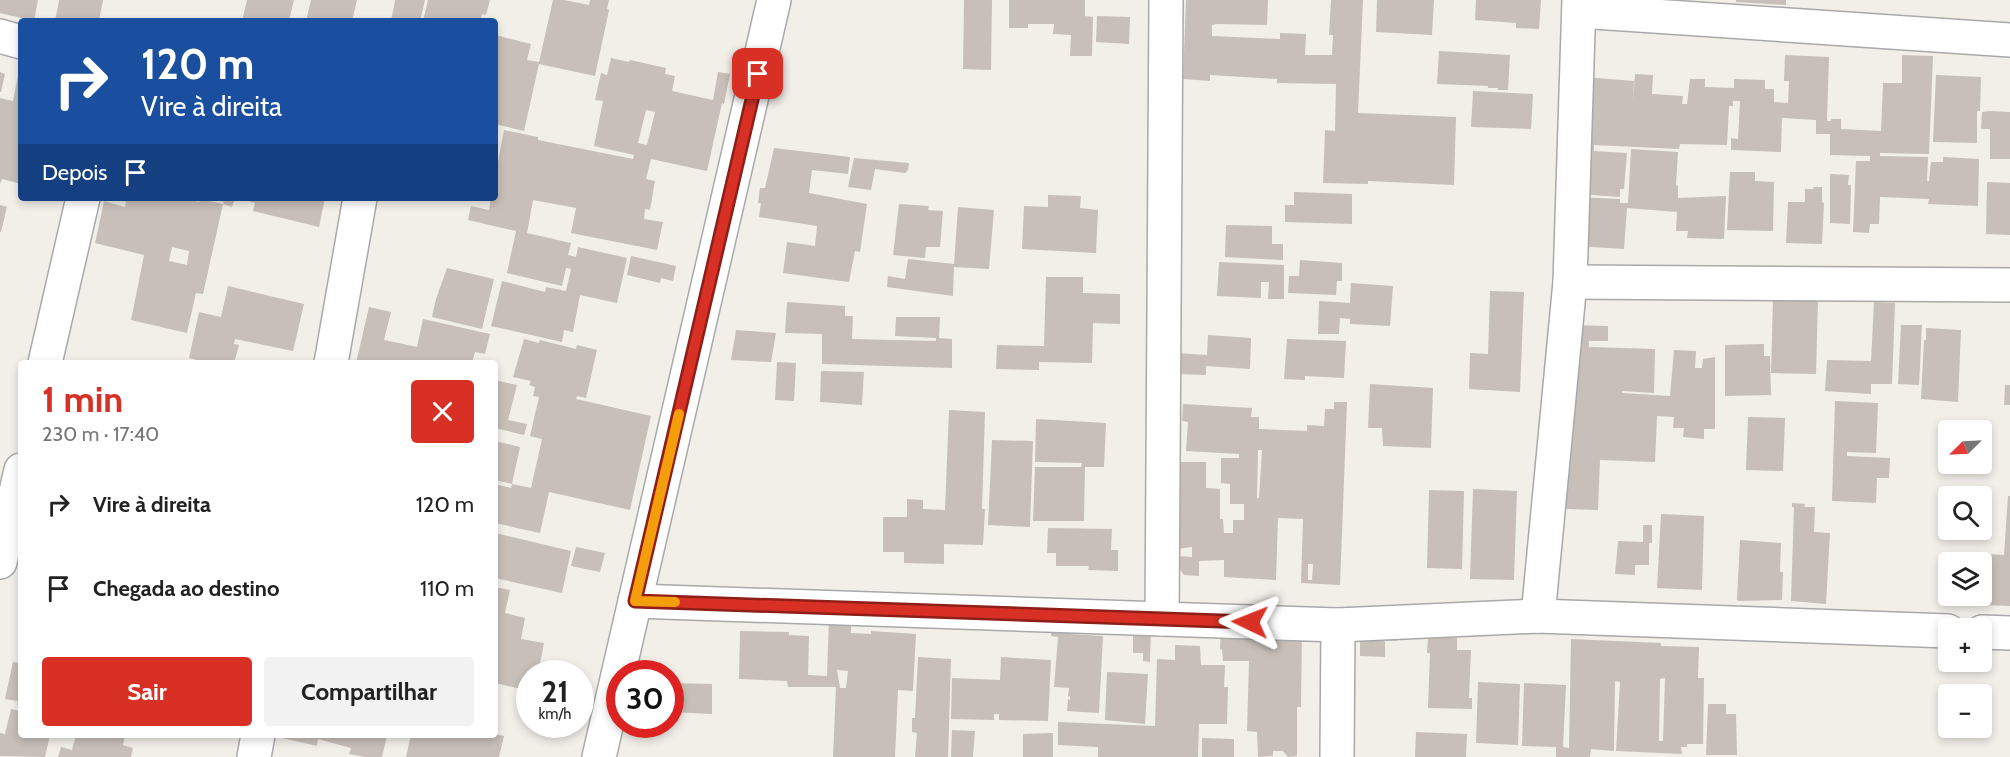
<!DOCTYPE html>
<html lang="pt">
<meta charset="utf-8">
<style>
body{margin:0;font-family:Cabin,sans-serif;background:#f2f2f2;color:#222;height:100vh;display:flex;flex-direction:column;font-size:22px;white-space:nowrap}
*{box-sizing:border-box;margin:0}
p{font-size:20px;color:#767676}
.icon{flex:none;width:33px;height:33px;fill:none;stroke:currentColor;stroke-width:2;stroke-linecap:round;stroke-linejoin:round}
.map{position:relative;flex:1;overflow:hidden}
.panel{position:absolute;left:18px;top:360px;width:480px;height:378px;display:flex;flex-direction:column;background:#fff;border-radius:6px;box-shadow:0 3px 9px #0003}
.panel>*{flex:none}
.top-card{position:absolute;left:18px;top:18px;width:480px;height:183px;border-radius:6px;box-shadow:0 3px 9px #0003;background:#1a4fa0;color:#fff;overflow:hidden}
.needle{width:39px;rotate:246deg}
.fabs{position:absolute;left:1938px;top:420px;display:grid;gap:12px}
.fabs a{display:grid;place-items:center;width:54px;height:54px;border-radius:6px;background:#fff;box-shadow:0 3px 9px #0003;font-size:30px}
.speed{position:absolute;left:516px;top:660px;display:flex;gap:12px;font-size:30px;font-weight:700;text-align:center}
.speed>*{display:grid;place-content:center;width:78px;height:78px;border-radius:50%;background:#fff;box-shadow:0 3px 9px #0003;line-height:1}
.speed small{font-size:15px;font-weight:400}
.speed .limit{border:9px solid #d22;background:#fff;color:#111}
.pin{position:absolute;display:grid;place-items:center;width:51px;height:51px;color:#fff;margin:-26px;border-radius:12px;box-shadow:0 3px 9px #0006}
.me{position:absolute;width:66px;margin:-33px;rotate:272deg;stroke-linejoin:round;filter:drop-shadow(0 0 4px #0008)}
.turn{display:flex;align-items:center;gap:21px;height:126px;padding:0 24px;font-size:27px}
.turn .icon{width:78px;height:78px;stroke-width:2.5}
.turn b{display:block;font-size:42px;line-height:51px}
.then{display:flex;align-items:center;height:57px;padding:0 24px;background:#0003;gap:12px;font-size:22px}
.round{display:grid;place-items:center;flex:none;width:63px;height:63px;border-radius:6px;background:#f2f2f2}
.headline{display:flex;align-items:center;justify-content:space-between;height:102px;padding:0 24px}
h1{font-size:36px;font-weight:700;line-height:45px;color:#d93025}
.primary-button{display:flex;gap:12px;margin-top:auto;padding:12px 24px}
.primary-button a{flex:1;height:69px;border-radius:6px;background:#d93025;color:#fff;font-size:24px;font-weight:700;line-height:69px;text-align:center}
.primary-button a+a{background:#f2f2f2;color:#222}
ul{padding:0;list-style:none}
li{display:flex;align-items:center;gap:18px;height:84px;padding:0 24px}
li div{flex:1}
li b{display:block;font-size:22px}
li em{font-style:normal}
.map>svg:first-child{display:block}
</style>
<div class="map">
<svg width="2010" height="757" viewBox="0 0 2010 757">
<rect width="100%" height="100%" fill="#f2efe9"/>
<g fill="#c7bfb8" fill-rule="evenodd">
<path d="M0 0H38L34 21 0 13Z"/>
<path d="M59 0H103L99 21H55Z"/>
<path d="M247 0H294L289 21H242Z"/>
<path d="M311 0H357L352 21H306Z"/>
<path d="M395 0H425L420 21H391Z"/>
<path d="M428 0H490L486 15 482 14 480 21H423Z"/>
<path d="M553 0H564L589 5 590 0H609L607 9 609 10 595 76 539 64 524 131 495 124V35L531 44 527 60 539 62Z"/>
<path d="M964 0H992L991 70 963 69Z"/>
<path d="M1009 0H1085V16L1093 17 1092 56H1070L1071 35 1053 34 1054 24H1028V28H1009Z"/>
<path d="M1186 0H1268L1267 25 1217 24 1212 25V36L1280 39V33L1306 34 1305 55H1332L1333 35H1329L1331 0H1363L1358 113 1456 117 1454 185 1368 181V184L1323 183 1325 130 1335 131 1336 84 1277 83V79L1210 75V81L1183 79Z"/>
<path d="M1377 0H1434L1432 35 1376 32Z"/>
<path d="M1476 0H1541L1539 29 1516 28V23L1475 20Z"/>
<path d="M1736 0H1786V5L1736 2Z"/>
<path d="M1097 16 1130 17 1129 44 1096 42Z"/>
<path d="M1439 51 1510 55 1508 90H1498V88H1488V86L1437 84Z"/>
<path d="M1785 55 1829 57 1827 121H1831V119H1841V129L1881 131 1883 83H1902V55L1933 56 1929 154 1880 153V156L1928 157 1927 181H1929L1931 162H1943V157L1979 159 1978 206 1928 204 1929 199 1880 197 1879 224H1870L1869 233 1853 232 1856 161H1870V156L1830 155V134H1816V120L1782 118 1781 152 1731 150V138L1738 139 1740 101H1733V106H1729L1727 145 1680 144 1679 149 1594 145V151L1627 153 1624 189H1620V197L1578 194 1584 77 1634 81 1633 103 1635 74 1653 75 1652 94 1683 96 1682 104H1687L1690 79H1705V87L1734 88V79L1765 80V89H1774V102L1788 103 1789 81H1784Z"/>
<path d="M611 58 629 62 630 60 666 68 665 74 675 76 672 91 713 100 718 72 730 74 724 104 722 103 707 171 651 159 646 179 655 181 650 210 645 209 644 219 663 222 657 250 571 233 576 208 533 200 527 233 571 243 568 255 576 257 578 247 627 258 617 303 580 295 573 332 564 330 562 342 491 326 502 281 545 292 546 287 566 291 571 269 566 268 562 286 507 273 516 231 468 220 471 206 489 210 491 198H495V178L504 130 538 137V140L633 159 634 155 594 146 603 101 595 100 601 73 607 75ZM646 110 655 112 647 145 638 143Z"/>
<path d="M0 72 5 74 1 92H0Z"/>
<path d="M1936 75 1981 77 1980 111H1977V143L1933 142Z"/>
<path d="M18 76 21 77V184L2 179 0 184V98L13 101Z"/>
<path d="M1473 91 1533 94 1531 129 1471 127Z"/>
<path d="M1990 111 2010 112V159H1990V129H1981L1982 112Z"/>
<path d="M774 148 850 157 848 174 812 170 809 193 867 204 860 252 855 251 849 282 783 273 787 242 815 246 817 226 759 217 761 203H758L760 188H765Z"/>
<path d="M1631 149 1678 152 1676 185 1678 186V198L1726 196 1724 239 1687 238 1688 231H1676L1677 212 1627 208 1624 249 1575 246 1578 197 1620 199V203H1628Z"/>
<path d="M854 158 909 163 908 170 905 173 875 169 871 190 848 187Z"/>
<path d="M1730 172H1755V181L1774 182 1773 231 1727 230Z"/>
<path d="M1830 174 1849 175 1848 185H1851L1850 224 1830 223Z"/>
<path d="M1987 182 2010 183V235L1986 234Z"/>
<path d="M1814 187H1822V202L1824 203 1822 244 1786 243 1788 202H1805V189H1813Z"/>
<path d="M1294 192 1352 194V224L1285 222V205H1294Z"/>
<path d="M1048 195 1081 196 1080 208 1098 210 1096 253 1022 249 1024 206 1048 207Z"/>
<path d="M126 198H182L199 202 200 199 223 204 224 198H235L232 207 223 204 203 294 196 293 187 333 131 320 144 255 95 243 104 201 125 207ZM172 247 189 251 187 265 169 261Z"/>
<path d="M238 198H325L319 227 253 211 255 203Z"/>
<path d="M899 204 929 206 928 210 943 211 940 247H926L925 258 893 255Z"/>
<path d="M0 205 7 207 1 232H0Z"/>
<path d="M958 207 994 210 989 269 954 267 953 296 887 287 888 276 905 279 908 259 954 264Z"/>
<path d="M1226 225 1272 226V244H1283V260L1225 257Z"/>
<path d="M631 256 676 266 673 281 661 278 660 283 627 275Z"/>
<path d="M1300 260 1342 263V281H1337L1336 295 1288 293 1289 276H1299Z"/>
<path d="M1219 262 1284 265V299H1268L1269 282H1261V298L1217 296Z"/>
<path d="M447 268 494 279 482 329 432 317 436 299Z"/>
<path d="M1046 277H1083V293L1120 294V324L1093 323 1092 363 1039 362V370L996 369 997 345 1044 346Z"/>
<path d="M1351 283 1393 286 1390 326 1350 324V319L1340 318 1339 334H1318L1319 301 1350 303Z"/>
<path d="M228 286 304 304 293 351 235 339 234 344 239 345 234 363H201V361L189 358 199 312 221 317Z"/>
<path d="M1490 291 1524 292 1520 392 1469 389 1470 353 1488 354Z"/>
<path d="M1773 298H1818L1816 374 1771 373Z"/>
<path d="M787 302 845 306V316H853L852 339 936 341V338L895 336 896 317H940L939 338 952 339V368L822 364V334L785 333Z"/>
<path d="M1874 302 1895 303 1892 384H1871V394L1825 391 1827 360 1871 361Z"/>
<path d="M369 307 391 312 384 340 417 347 423 319 490 334 485 354 475 352 472 363H397L379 360 378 363H356Z"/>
<path d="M1573 325 1608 326V341H1589V347L1655 349 1654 393 1622 391V393L1670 396 1674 350 1696 351 1695 368H1702L1703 359 1715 357V429H1704V439L1683 437 1684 428H1673L1674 417 1657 416 1655 462 1600 460 1598 510 1566 509Z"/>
<path d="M1901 325H1922L1919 385 1898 384Z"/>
<path d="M1926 328 1961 330 1958 402 1921 399 1924 340H1926Z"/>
<path d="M736 330 776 333 771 362 731 360Z"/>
<path d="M1208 335 1251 338 1250 369 1206 366V375L1175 374 1177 353 1207 355Z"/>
<path d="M524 339 539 343 540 340 576 349 577 345 597 350 586 398 577 396 576 399 651 416 630 510 549 492 540 533 495 523V484L511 488 512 484 531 488 542 439 530 436 539 397 533 396 535 387 529 385 531 381 513 377Z"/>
<path d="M1287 339 1346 341 1344 378 1305 376V380L1284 379Z"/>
<path d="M1764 344V356H1770L1771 395 1725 396V345Z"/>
<path d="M777 362 796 363 794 401 775 400Z"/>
<path d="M821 371 864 372 862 405 820 402Z"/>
<path d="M495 380 517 385 508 420 527 424 524 435 495 428Z"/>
<path d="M1370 384 1433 388 1431 448 1383 446 1382 428H1368Z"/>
<path d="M2005 385H2010V405H2004Z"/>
<path d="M1835 401 1878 403 1876 453 1847 452V456L1890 458 1889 478H1877L1876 503 1832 501Z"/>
<path d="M1334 402H1347L1340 585 1301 583 1303 519 1278 518 1276 580 1224 577V560L1199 561V576L1184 575 1176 564V556L1192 557V547L1176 549 1173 462H1206V488L1220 489V519H1223L1224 533H1233V520H1244V504H1230V484L1221 483V458H1239V454L1186 451 1188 422 1182 421 1183 404 1252 408 1251 417H1259V429L1307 431V425L1324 426 1325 409H1334ZM1258 450H1262L1259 498H1257ZM1308 564H1313L1312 580H1308Z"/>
<path d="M949 410 985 412 982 509H985L983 545 944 544V564L904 563V552H883V517H907V499L923 500V509L945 510Z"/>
<path d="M1748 417 1785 418 1783 471 1746 470Z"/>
<path d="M1036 419 1106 423 1104 467H1085L1084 521H1033L1035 467H1081L1082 463 1035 462Z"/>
<path d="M992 440 1033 441 1030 527 988 525Z"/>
<path d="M495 441 520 447 512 484 495 480Z"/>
<path d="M1473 489 1517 491 1514 580 1470 579Z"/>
<path d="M1429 490 1464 491 1462 569 1427 568Z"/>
<path d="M2008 496H2010V606L1984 605 1985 554 2004 555Z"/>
<path d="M1792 503 1805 504 1804 507H1815L1814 532 1830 533 1826 604 1791 601 1794 507H1792Z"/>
<path d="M1661 514 1704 516 1702 590 1657 588Z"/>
<path d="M1643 525H1652V543H1649V565H1635V575L1615 574 1618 541 1643 542Z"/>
<path d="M1048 528 1112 529 1111 550H1118V571L1088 570 1089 566H1056V553H1047Z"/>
<path d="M495 533 571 551 562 593 495 578Z"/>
<path d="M1740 540 1781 543 1780 572H1783L1782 600 1738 601 1737 599Z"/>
<path d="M576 547 605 553 600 572 571 566Z"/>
<path d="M495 587 510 590 505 613 525 618 521 639 544 643 538 674H530V691L495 683Z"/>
<path d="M829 618 851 625V633L871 634V631L916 634 913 691 898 690 895 757H833L836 687H788L787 681 739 679 740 631 789 632V635L809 636 808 675 827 676ZM837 670 848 671 846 688H840Z"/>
<path d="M1052 618 1072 619 1070 634 1103 636 1099 713 1067 711 1068 699 1070 700V696L1068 697 1069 688 1054 687 1058 637 1051 636Z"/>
<path d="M1133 624 1151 625 1150 662 1143 661V653H1133Z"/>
<path d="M1221 628 1302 629 1301 707H1297V756L1288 757 1283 751H1273V756L1258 757 1257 732 1247 731 1249 661H1223L1222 650 1220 649Z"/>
<path d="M1360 634 1397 635V641L1385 640V657L1360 656Z"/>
<path d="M1428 637 1457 638V650H1471L1469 698H1472V709L1428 708 1430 653H1427Z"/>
<path d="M1571 639 1661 643V646L1699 647 1698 678H1704L1703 744H1687V747H1681L1682 754 1616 751 1620 682 1615 681 1614 751 1591 749 1590 757H1556V747L1522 746 1524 683 1566 685 1563 747 1569 748ZM1665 678 1663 741H1659L1660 679Z"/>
<path d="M1175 645 1200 646 1201 665H1225L1224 687H1228L1227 724H1199L1198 757H1098V747L1058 745V722L1155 726 1157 659 1175 660Z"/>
<path d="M918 657 951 659 948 757H915L917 733 912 732V718H915Z"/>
<path d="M1001 657 1051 660 1048 721 999 720V714H994V720L951 719 952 678 1000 680Z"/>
<path d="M13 662 21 663V706L17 705 18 701 5 699Z"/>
<path d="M1107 672 1148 674 1145 724 1105 720Z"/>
<path d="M1478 682 1520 684 1518 745 1476 743Z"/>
<path d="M670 683 712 684V714L670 712Z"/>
<path d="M1708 704H1726V714H1736L1737 755H1706Z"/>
<path d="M11 709 21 711V735H50L45 757 0 756V733L5 734Z"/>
<path d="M952 730 975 731 973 757H951Z"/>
<path d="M1416 732 1467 734 1466 757H1415Z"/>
<path d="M1053 733V757H1023V734Z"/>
<path d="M495 734 504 736 499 757H406L411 735Z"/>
<path d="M76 735H125L123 745 133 748 131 757H58L61 747 72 750Z"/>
<path d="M269 735H384L387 736 382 757H365L349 754 351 748 318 739 317 746Z"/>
<path d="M1202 738 1234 739V757H1202Z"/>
</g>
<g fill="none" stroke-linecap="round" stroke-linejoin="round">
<g stroke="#a9a9a9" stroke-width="36">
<g id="street">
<path d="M1579 11 2010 40"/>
<path d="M0 36 21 42"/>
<path d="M1570 282 2010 285"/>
<path d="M45 363 83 198"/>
<path d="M331 363 360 198"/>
<path d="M0 562 21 470"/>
<path d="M635 601 1338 625 1538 616 1948 631"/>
<path d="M1538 616 1570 282 1579 0"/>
<path d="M1162 619 1166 0"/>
<path d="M1982 632 2010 633"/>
<path d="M254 757 258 735"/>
<path d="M599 757 774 0"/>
<path d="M1337 757 1338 625"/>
</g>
</g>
<use href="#street" stroke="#fff" stroke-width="33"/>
</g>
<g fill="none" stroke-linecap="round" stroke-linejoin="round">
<g stroke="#8d1f18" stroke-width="15">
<path id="route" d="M758 74 635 601 1250 622"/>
</g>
<use href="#route" stroke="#d93025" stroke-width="10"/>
<path stroke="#f59e0b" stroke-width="10" d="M675 602 635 601 679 414"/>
</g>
</svg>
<div class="fabs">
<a><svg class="needle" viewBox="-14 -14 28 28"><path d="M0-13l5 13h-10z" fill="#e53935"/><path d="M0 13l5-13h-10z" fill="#767676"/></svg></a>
<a><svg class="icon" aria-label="search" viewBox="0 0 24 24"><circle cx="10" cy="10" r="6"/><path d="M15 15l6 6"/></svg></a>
<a><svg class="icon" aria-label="layers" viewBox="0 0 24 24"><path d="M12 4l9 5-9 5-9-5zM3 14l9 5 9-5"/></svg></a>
<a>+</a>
<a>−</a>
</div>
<div class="speed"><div>21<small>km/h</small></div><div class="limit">30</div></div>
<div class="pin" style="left:758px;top:74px;background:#d93025"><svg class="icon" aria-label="arrive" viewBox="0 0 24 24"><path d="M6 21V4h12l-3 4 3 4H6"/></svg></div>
<svg class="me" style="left:1250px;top:622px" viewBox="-20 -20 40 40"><path d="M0-17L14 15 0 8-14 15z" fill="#d93025" stroke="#fff" stroke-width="4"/></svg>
<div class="top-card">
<div class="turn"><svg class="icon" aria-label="right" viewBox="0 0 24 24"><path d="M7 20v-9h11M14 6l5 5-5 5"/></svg><div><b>120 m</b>Vire à direita</div></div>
<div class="then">Depois<svg class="icon" aria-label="arrive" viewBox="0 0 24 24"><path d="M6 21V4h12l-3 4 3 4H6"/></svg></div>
</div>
<section class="panel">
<div class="headline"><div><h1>1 min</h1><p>230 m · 17:40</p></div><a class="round" style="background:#d93025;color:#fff"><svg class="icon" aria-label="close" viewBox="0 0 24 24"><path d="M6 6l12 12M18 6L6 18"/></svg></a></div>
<ul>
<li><svg class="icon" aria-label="right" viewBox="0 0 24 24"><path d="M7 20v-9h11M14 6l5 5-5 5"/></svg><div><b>Vire à direita</b></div><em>120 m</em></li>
<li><svg class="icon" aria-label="arrive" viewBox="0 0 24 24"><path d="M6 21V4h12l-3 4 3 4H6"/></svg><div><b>Chegada ao destino</b></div><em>110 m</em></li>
</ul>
<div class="primary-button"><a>Sair</a><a>Compartilhar</a></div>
</section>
</div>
